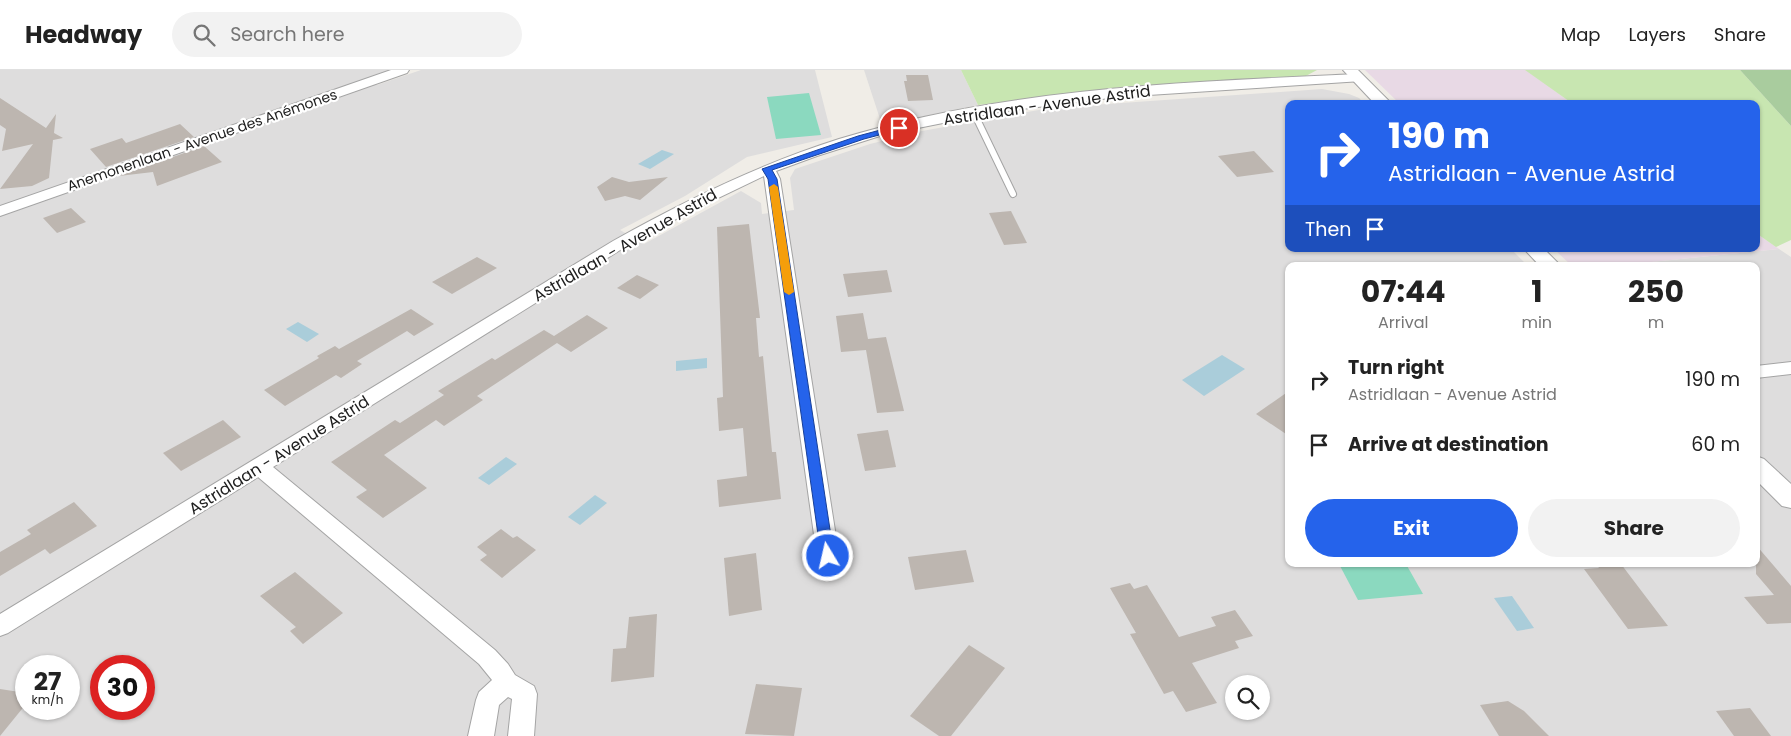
<!DOCTYPE html>
<meta charset="utf-8">
<style>
body{margin:0;font-family:Poppins,sans-serif;background:#f2f2f2;color:#222;height:100vh;display:flex;flex-direction:column;font-size:19px;white-space:nowrap}
*{box-sizing:border-box;margin:0}
p{font-size:16px;color:#767676}
.icon{flex:none;width:28px;height:28px;fill:none;stroke:currentColor;stroke-width:2;stroke-linecap:round;stroke-linejoin:round}
.map{position:relative;flex:1;overflow:hidden}
.side{position:absolute;left:1285px;top:192px;width:475px;height:305px;display:flex;flex-direction:column;background:#fff;border-radius:10px;box-shadow:0 1px 4px #0004}
.side>*{flex:none}
.hud{position:absolute;left:1285px;top:30px;width:475px;height:152px;border-radius:10px;box-shadow:0 1px 4px #0004;background:#2563eb;color:#fff;overflow:hidden}
.buttons{position:absolute;left:1225px;top:605px;display:grid;gap:10px}
.buttons a{display:grid;place-items:center;width:45px;height:45px;border-radius:50%;background:#fff;box-shadow:0 1px 4px #0004;font-size:25px}
.speed{position:absolute;left:15px;top:585px;display:flex;gap:10px;font-size:25px;font-weight:700;text-align:center}
.speed>*{display:grid;place-content:center;width:65px;height:65px;border-radius:50%;background:#fff;box-shadow:0 1px 4px #0004;line-height:1}
.speed small{font-size:12px;font-weight:400}
.speed .limit{border:8px solid #d22;background:#fff;color:#111}
.pin{position:absolute;display:grid;place-items:center;width:42px;height:42px;color:#fff;margin:-21px;border:2px solid #fff;border-radius:50%;box-shadow:0 1px 5px #0007}
.me{position:absolute;width:55px;margin:-28px;rotate:351deg;stroke-linejoin:round;filter:drop-shadow(0 0 4px #0008)}
.turn{display:flex;align-items:center;gap:18px;height:105px;padding:0 20px;font-size:22px}
.turn .icon{width:65px;height:65px;stroke-width:2.5}
.turn b{display:block;font-size:35px;line-height:42px}
.then{display:flex;align-items:center;height:48px;padding:0 20px;background:#0003;gap:10px;font-size:19px}
.eta{display:flex;justify-content:space-evenly;align-items:center;height:85px;text-align:center}
.eta b{font-size:30px;font-weight:700;line-height:35px}
.button{display:flex;gap:10px;margin-top:auto;padding:10px 20px}
.button a{flex:1;height:58px;border-radius:30px;background:#2563eb;color:#fff;font-size:20px;font-weight:700;line-height:58px;text-align:center}
.button a+a{background:#f2f2f2;color:#222}
ul{padding:0;list-style:none}
li{display:flex;align-items:center;gap:15px;height:65px;padding:0 20px}
li div{flex:1}
li b{display:block;font-size:19px}
li em{font-style:normal}
header{display:flex;align-items:center;gap:30px;box-sizing:border-box;height:70px;padding:0 25px;background:#fff;border-bottom:1px solid #e0e0e0}
header strong{font-size:24px}
nav{display:flex;gap:28px;margin-inline-start:auto;font-size:18px}
.search{width:350px;height:45px;background:#f2f2f2;display:flex;align-items:center;gap:12px;box-sizing:border-box;padding:0 18px;border-radius:28px;color:#767676;font-size:19px}
.map>svg:first-child{display:block}
</style>
<header>
<strong>Headway</strong>
<div class="search"><svg class="icon" aria-label="search" viewBox="0 0 24 24"><circle cx="10" cy="10" r="6"/><path d="M15 15l6 6"/></svg>Search here</div>
<nav><a>Map</a><a>Layers</a><a>Share</a></nav>
</header>
<div class="map">
<svg width="1791" height="666" viewBox="0 0 1791 666">
<rect width="100%" height="100%" fill="#f0ede7"/>
<g fill="#dedddd" fill-rule="evenodd">
<path d="M0 0H390L365 9 377 15 421 0H815L832 67 747 87 685 126 620 160 644 174 741 121 761 133 762 144 794 140 790 108 795 99 870 74 922 61 1050 38 1322 19 1349 24 1359 28 1365 34H1289V179H1511L1528 196H1289V494H1756V196H1612L1779 179 1791 187V666H0ZM26 596H69V639H26ZM101 596H144V639H101ZM1234 614H1261V641H1234Z"/>
<path d="M864 0H961L978 35 882 55Z"/>
</g>
<g fill="#e8d9e5">
<path d="M1365 0H1526L1573 34H1400Z"/>
<path d="M1756 163 1779 179 1612 196H1572L1554 179H1756Z"/>
</g>
<g fill="#c8e6b1">
<path d="M961 0H1317L1304 7 1130 16 978 35Z"/>
<path d="M1525 0H1740L1791 56V170L1776 177 1756 163V34H1573Z"/>
</g>
<path fill="#a9cc9e" d="M1740 0H1791V56Z"/>
<g fill="#8bd9bf">
<path d="M809 23 821 65 776 69 767 27Z"/>
<path d="M1339 494H1406L1423 524 1358 530Z"/>
</g>
<g fill="#aacdda">
<path d="M662 80 674 84 650 99 638 94Z"/>
<path d="M298 252 319 264 307 272 286 259Z"/>
<path d="M1222 285 1245 299 1204 326 1182 310Z"/>
<path d="M707 288V298L676 301V291Z"/>
<path d="M506 387 517 394 489 415 478 408Z"/>
<path d="M595 425 607 433 580 455 568 447Z"/>
<path d="M1512 526 1534 558 1517 561 1494 528Z"/>
</g>
<g fill="#bdb6b0">
<path d="M906 5H928L933 30 908 31 904 11H907Z"/>
<path d="M0 28 46 58 56 44 54 63 63 68 53 70 49 108 32 116 0 119 33 74 2 81 6 59 0 55Z"/>
<path d="M180 54 194 67 106 97 90 79 122 68 126 73Z"/>
<path d="M204 76 222 92 157 116 153 102 119 106Z"/>
<path d="M1254 81 1274 102 1237 107 1218 86Z"/>
<path d="M612 107 629 112 668 107 640 130 625 126 605 131 597 117Z"/>
<path d="M71 138 86 152 57 163 43 148Z"/>
<path d="M1011 141 1027 173 1004 175 989 143Z"/>
<path d="M749 154 760 248H756L759 287 763 286 772 382H776L781 429 719 437 717 410 747 406 743 358 719 361 717 328 723 327 717 157Z"/>
<path d="M477 187 497 198 452 224 432 212Z"/>
<path d="M887 200 892 222 848 227 843 204Z"/>
<path d="M637 205 659 215 640 229 617 218Z"/>
<path d="M411 239 434 254 414 266 407 261 357 291 362 294 341 308 336 305 285 336 264 320 319 288 317 286 335 276 339 279Z"/>
<path d="M863 243 868 269 886 267 904 341 877 343 866 280 841 282 836 246Z"/>
<path d="M587 245 608 258 571 282 557 273 477 326 483 330 444 356 436 350 384 385 427 418 383 448 356 427 367 420 331 392 395 350 400 353 444 325 438 321 492 288 495 290 544 260 554 266Z"/>
<path d="M1289 321V366L1256 344Z"/>
<path d="M223 350 241 367 181 401 163 383Z"/>
<path d="M888 360 896 397 865 401 857 364Z"/>
<path d="M74 432 97 456 50 484 45 479 0 506V482L31 464 27 460Z"/>
<path d="M501 459 513 468 517 466 536 480 502 508 480 490 487 485 477 477Z"/>
<path d="M1756 475 1791 516V553L1767 554 1744 527 1774 525 1756 504Z"/>
<path d="M966 480 974 512 915 520 908 487Z"/>
<path d="M756 483 762 540 729 546 724 488Z"/>
<path d="M1596 494H1621L1668 556 1628 559 1584 499 1599 498Z"/>
<path d="M295 502 343 543 303 574 290 561 296 557 260 526Z"/>
<path d="M1130 513 1134 519 1147 515 1179 567 1216 556 1211 547 1235 540 1253 566 1235 571 1239 578 1192 593 1217 633 1186 642 1173 621 1164 624 1130 564 1136 563 1110 518Z"/>
<path d="M657 544 654 607 611 612 613 579 626 578 629 547Z"/>
<path d="M969 575 1005 598 951 666H939L910 646Z"/>
<path d="M756 614 802 618 794 666 745 664Z"/>
<path d="M0 619 26 623V634L0 666Z"/>
<path d="M1508 631 1524 641 1549 666H1499L1480 635Z"/>
<path d="M1750 638 1771 666H1734L1716 641Z"/>
</g>
<g fill="none" stroke-linecap="round" stroke-linejoin="round">
<g stroke="#a4a4a4" stroke-width="8">
<path id="service" d="M974 43 1013 124"/>
</g>
<g stroke="#a4a4a4" stroke-width="2">
<g id="minor">
<path d="M391 0H409L407 3 0 146V136Z"/>
<path d="M1358 4 1362 5 1364 8 1362 11 1118 27 998 42 883 65 817 86 776 101 780 109 839 486 836 492 828 495 820 492 817 486 764 106 687 143 625 177 273 397 495 580 508 594 515 605 534 616 537 624 534 666H508L512 629 508 627 499 635 494 666H468L476 630 479 622 492 610 479 594 258 407 8 563 0 566V544L613 171C686 130 760 94 839 69 1004 18 1186 12 1358 4Z"/>
<path d="M1791 292V304L1756 308V296Z"/>
</g>
</g>
<g stroke="#a4a4a4" stroke-width="2">
<g id="tertiary">
<path d="M1343 0H1358L1392 34H1375Z"/>
<path d="M1524 179H1544L1561 196H1540Z"/>
<path d="M1756 386 1764 389 1791 414V438L1782 436 1756 410Z"/>
</g>
</g>
<use href="#service" stroke="#fff" stroke-width="6"/>
<use href="#minor" fill="#fff" fill-rule="evenodd"/>
<use href="#tertiary" fill="#fff" fill-rule="evenodd"/>
</g>
<path fill="#2563eb" stroke="#184099" d="M899 55 902 56V59L864 69 772 100 777 109 834 486 832 490 828 491 823 490 821 486 768 109 762 99 858 66Z"/>
<path fill="#f59e0b" d="M774 114 778 117 794 222 789 225 784 222 769 117Z"/>
<g text-anchor="middle" dominant-baseline="central" stroke-width="4.5" stroke-linejoin="round" paint-order="stroke">
<g font-size="14" fill="#202020" stroke="#fff">
<text transform="translate(202 70) rotate(-19)">Anemonenlaan - Avenue des Anémones</text>
</g>
<g font-size="16" fill="#202020" stroke="#fff">
<text transform="translate(1047 35) rotate(-8)">Astridlaan - Avenue Astrid</text>
<text transform="translate(625 175) rotate(-30)">Astridlaan - Avenue Astrid</text>
<text transform="translate(279 385) rotate(-32)">Astridlaan - Avenue Astrid</text>
</g>
</g>
</svg>
<div class="buttons">
<a><svg class="icon" aria-label="search" viewBox="0 0 24 24"><circle cx="10" cy="10" r="6"/><path d="M15 15l6 6"/></svg></a>
</div>
<div class="speed"><div>27<small>km/h</small></div><div class="limit">30</div></div>
<div class="pin" style="left:899px;top:58px;background:#d93025"><svg class="icon" aria-label="arrive" viewBox="0 0 24 24"><path d="M6 21V4h12l-3 4 3 4H6"/></svg></div>
<svg class="me" style="left:828px;top:486px" viewBox="-20 -20 40 40"><circle r="17" fill="#2563eb" stroke="#fff" stroke-width="3"/><path d="M0-11L8 9 0 5-8 9z" fill="#fff"/></svg>
<div class="hud">
<div class="turn"><svg class="icon" aria-label="right" viewBox="0 0 24 24"><path d="M7 20v-9h11M14 6l5 5-5 5"/></svg><div><b>190 m</b>Astridlaan - Avenue Astrid</div></div>
<div class="then">Then<svg class="icon" aria-label="arrive" viewBox="0 0 24 24"><path d="M6 21V4h12l-3 4 3 4H6"/></svg></div>
</div>
<section class="side">
<div class="eta">
<div><b>07:44</b><p>Arrival</p></div>
<div><b>1</b><p>min</p></div>
<div><b>250</b><p>m</p></div>
</div>
<ul>
<li><svg class="icon" aria-label="right" viewBox="0 0 24 24"><path d="M7 20v-9h11M14 6l5 5-5 5"/></svg><div><b>Turn right</b><p>Astridlaan - Avenue Astrid</p></div><em>190 m</em></li>
<li><svg class="icon" aria-label="arrive" viewBox="0 0 24 24"><path d="M6 21V4h12l-3 4 3 4H6"/></svg><div><b>Arrive at destination</b></div><em>60 m</em></li>
</ul>
<div class="button"><a>Exit</a><a>Share</a></div>
</section>
</div>
